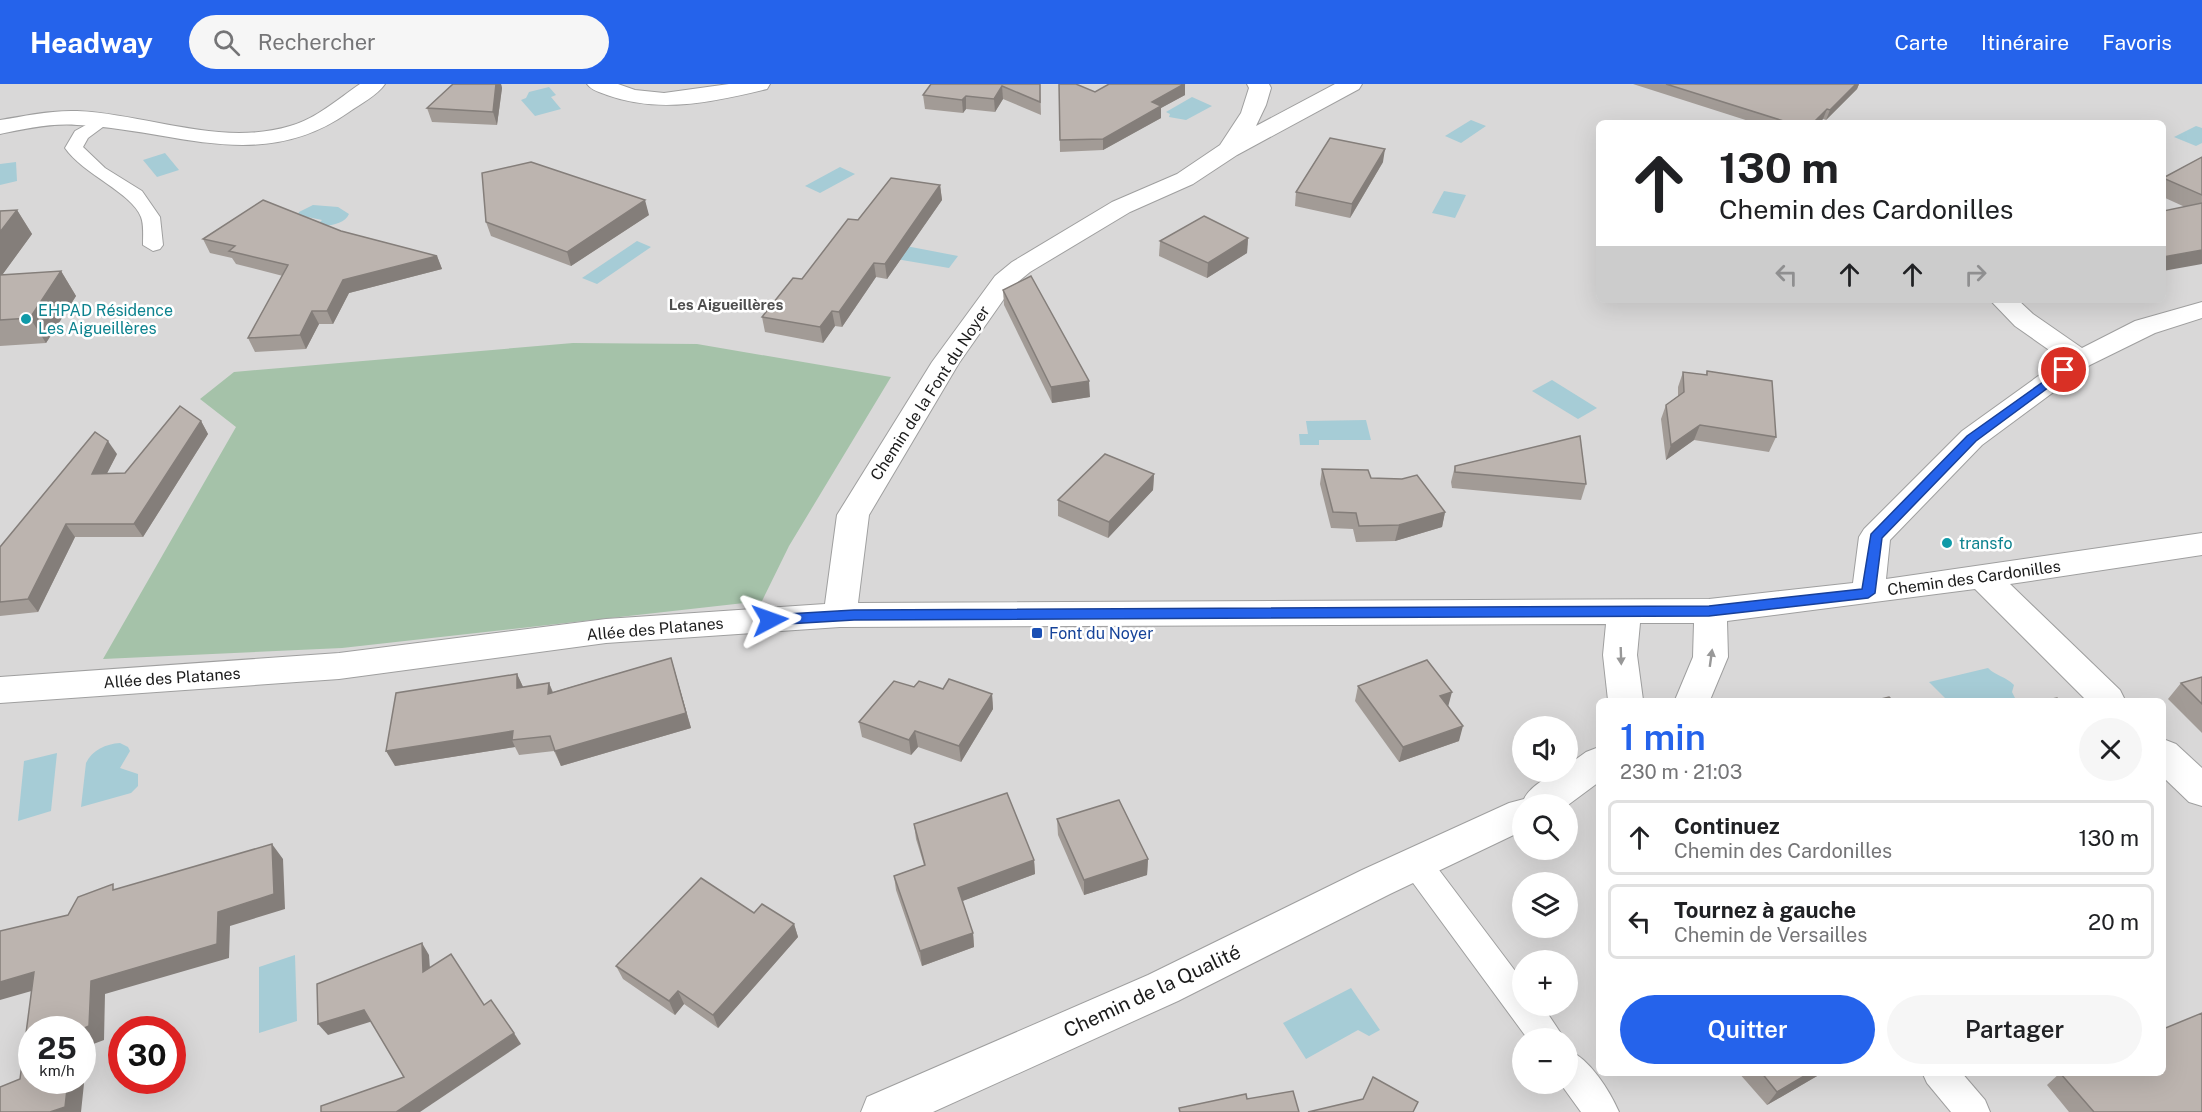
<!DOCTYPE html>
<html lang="fr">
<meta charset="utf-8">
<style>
body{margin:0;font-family:"Public Sans",sans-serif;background:#f6f6f6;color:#202124;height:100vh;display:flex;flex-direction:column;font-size:22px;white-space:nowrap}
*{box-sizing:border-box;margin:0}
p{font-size:20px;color:#757577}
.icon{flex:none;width:33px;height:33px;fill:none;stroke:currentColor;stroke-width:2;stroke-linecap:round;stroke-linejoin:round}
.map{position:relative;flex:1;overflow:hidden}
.side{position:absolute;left:1596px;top:614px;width:570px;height:378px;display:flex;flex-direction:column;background:#fff;border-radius:9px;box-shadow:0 6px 24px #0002}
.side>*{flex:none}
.banner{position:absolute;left:1596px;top:36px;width:570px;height:183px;border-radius:9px;box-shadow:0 6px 24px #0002;background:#fff;color:#202124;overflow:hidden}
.fabs{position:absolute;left:1512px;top:632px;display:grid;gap:12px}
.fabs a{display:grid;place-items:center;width:66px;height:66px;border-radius:50%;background:#fff;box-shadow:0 6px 24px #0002;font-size:30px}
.speed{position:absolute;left:18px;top:932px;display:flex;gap:12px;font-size:30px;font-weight:700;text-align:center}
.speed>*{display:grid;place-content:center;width:78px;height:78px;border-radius:50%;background:#fff;box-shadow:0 6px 24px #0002;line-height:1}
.speed small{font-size:15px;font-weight:400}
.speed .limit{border:9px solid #d22;background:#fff;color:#111}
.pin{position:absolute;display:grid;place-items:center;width:51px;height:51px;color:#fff;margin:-26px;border:3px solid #fff;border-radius:50%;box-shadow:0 2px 6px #0007}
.me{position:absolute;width:66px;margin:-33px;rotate:86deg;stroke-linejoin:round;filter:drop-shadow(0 0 4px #0008)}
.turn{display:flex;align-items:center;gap:21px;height:126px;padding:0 24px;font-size:27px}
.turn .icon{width:78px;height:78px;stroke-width:2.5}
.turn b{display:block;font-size:42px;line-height:51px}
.lanes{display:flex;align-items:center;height:57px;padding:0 24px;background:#0003;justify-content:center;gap:30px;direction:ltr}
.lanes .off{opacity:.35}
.round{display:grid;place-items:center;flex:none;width:63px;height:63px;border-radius:32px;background:#f6f6f6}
.headline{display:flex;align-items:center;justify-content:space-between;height:102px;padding:0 24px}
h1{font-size:36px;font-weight:600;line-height:45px;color:#2563eb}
.button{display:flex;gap:12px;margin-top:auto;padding:12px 24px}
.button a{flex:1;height:69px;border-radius:36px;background:#2563eb;color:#fff;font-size:24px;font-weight:600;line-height:69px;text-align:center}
.button a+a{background:#f6f6f6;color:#202124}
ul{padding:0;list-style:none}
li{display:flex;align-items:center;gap:18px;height:75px;margin:0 12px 9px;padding:0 12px;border:3px solid #e0e0e0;border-radius:9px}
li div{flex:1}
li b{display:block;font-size:22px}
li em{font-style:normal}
header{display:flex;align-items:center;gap:36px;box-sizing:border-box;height:84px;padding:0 30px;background:#2563eb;color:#fff}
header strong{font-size:28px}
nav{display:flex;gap:33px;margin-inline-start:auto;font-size:21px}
.search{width:420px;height:54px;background:#f6f6f6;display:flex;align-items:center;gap:15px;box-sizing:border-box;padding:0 21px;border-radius:33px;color:#757577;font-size:22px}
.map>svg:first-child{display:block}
</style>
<header>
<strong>Headway</strong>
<div class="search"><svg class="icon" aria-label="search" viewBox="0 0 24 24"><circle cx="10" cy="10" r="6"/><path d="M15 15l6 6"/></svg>Rechercher</div>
<nav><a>Carte</a><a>Itinéraire</a><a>Favoris</a></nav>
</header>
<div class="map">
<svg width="2202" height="1028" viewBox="0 0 2202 1028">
<rect width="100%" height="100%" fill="#ece8e2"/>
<path fill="#d9d8d8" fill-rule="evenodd" d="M0 0H2202V1028H0ZM1599 39H2163V216H1599ZM1599 616H2163V988H1599ZM1522 642H1568V687H1522ZM1522 720H1568V765H1522ZM1522 798H1568V843H1522ZM1522 876H1568V921H1522ZM32 945H82V996H32ZM122 945H172V996H122ZM1522 954H1568V999H1522Z"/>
<path fill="#a5c2a9" d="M573 259 697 260 891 293 789 462 762 517 342 564 103 575 236 343 200 315 234 288Z"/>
<g fill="#a6ccd6">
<path d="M549 3 556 11 551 13 561 25 535 32 521 16 526 14 529 8Z"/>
<path d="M1192 13 1212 22 1186 36 1169 33 1170 30 1166 28Z"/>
<path d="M1471 36 1486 42 1461 59 1445 52Z"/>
<path d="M2196 42 2202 44V59L2196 62 2174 53Z"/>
<path d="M165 69 179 86 157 93 143 76Z"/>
<path d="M16 78 17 97 0 101V80Z"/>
<path d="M840 83 855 90 820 109 805 102Z"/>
<path d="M1444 107 1466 111 1455 134 1432 129Z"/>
<path d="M313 121 338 123 349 130C345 140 328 143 317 141L322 136 298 131 299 128Z"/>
<path d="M637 157 651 163 597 200 582 194Z"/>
<path d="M906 162 958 172 949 184 896 175Z"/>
<path d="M1552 296 1597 324 1578 335 1532 307Z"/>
<path d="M1366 336 1371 356H1319V361H1300L1299 350H1308L1306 337Z"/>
<path d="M1988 584C1996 592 2005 592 2014 601L2012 608 2015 614 2004 616H1947L1929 598Z"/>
<path d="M120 659 128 663 130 667 120 684 138 690V702L131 709 81 723 86 679C92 666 106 660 120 659Z"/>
<path d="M57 669 51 727 18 737 24 677Z"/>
<path d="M295 871 297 937 259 949V883Z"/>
<path d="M1351 904 1380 946 1369 952 1358 946 1306 975 1283 939Z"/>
</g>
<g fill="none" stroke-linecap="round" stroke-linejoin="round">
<g stroke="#9f9f9f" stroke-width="2">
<g id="service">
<path d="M102 32 111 37 88 54 83 63 105 84 142 107 160 133 163 161 160 165 153 167 143 161C143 153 144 140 141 133 132 109 83 90 65 64L75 47Z"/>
<path d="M1416 766 1427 770 1522 896V921H1542L1564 954H1527L1405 788 1401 779 1405 770Z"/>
<path d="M1568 966C1590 975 1610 1007 1619 1028H1581L1560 999H1568Z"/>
<path d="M1922 988H1961L1985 1016 1990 1028H1951L1927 999Z"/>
</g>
</g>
<g stroke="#9f9f9f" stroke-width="2">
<g id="minor">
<path d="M360 0H385C377 12 360 20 349 28 260 91 174 45 77 41 51 39 25 45 0 50V36C25 32 51 26 77 27 147 30 220 63 290 42 316 35 338 15 360 0Z"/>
<path d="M587 0H618L635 6 664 9 729 0H770L767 5C713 18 660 30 607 11 600 8 592 7 587 0Z"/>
<path d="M1247 0H1269L1271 4 1266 21 1256 42 1335 0H1362L1359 5 1237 71 1193 100 1130 128 1030 188 1013 202 959 279 869 431 858 519 1709 515 1853 499 1859 453 1864 445 1962 347 2062 275 2015 242 1990 216H2018L2033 230 2082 264 2135 237 2202 218V234L2155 249 2090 281 1982 361 1890 456 1886 495 2202 449V471L2010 500 2120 606 2125 616H2086L1975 505 1727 537 1728 573 1710 616H1675L1693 573 1694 539H1640L1637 571 1643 616H1608L1603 571 1606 540 840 543 606 559 339 595 0 619V593L339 569 606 535 825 520 837 431 932 278 995 192 1012 178 1112 118 1177 90 1220 61 1241 29 1249 4Z"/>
<path d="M2163 655 2176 660 2202 684V722L2189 718 2163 693Z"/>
<path d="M1599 663V698L1568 721 1522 720V747L1390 810 1178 917 933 1028H861L867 1013 1148 891 1362 786 1509 719 1524 715C1530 702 1554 687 1568 687V681L1586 668Z"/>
</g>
</g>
<use href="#service" fill="#fff" fill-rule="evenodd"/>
<use href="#minor" fill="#fff" fill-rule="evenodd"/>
</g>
<g fill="#a29b96">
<path d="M453 0H501L502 4 497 41 432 38 427 24Z"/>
<path d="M931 0H1040L1041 31 1003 15 995 28 966 25 963 29 925 25 923 11Z"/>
<path d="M1059 0 1095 8 1185 11 1161 24V34L1103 66 1060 68Z"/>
<path d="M1633 0H1859L1857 5 1826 36 1823 35 1819 39H1755Z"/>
<path d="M2202 73V180L2185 123 2163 113V94Z"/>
<path d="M1383 78 1350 134 1295 122 1296 108Z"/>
<path d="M940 101 942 116 887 195 876 193 842 243 835 242 823 259 765 248 762 233 802 195 858 136Z"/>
<path d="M17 126 32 150 2 191 61 187 76 212 46 259 0 262V127Z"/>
<path d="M649 131 571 182 491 152 486 138Z"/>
<path d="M341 147 437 172 442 185 349 209 333 240H319L306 265 255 268 248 254 283 192 236 180 232 174 210 169 203 155Z"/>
<path d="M1248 154 1247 169 1207 194 1159 172 1160 157Z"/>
<path d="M1003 206 1090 313 1052 319 1004 221Z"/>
<path d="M1707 287 1776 353 1769 368 1694 356 1666 376 1661 335 1666 321 1678 312V303L1683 288 1706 291Z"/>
<path d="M201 337 208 350 143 453H75L38 528 0 532V463L117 370 107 389H125Z"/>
<path d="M1455 382 1586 400 1581 416 1452 404 1451 398Z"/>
<path d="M1322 385 1371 394 1445 428 1442 443 1395 457 1356 458 1353 445 1331 444 1320 400Z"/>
<path d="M1154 390 1153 406 1108 454 1058 432V416Z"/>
<path d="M671 574 691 644 561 682 554 667 519 671 515 663 395 682 517 590 523 603 549 599 553 608Z"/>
<path d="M2202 593V649L2168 615 2181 599Z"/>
<path d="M1358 602 1448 622 1459 657 1399 678 1355 617Z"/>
<path d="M914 603 943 605 992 610 993 625 961 678 918 663 911 671 862 653 859 638Z"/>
<path d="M1057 735 1148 775 1147 791 1084 811 1058 751Z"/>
<path d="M914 740 1034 776 1035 790 962 817 973 849 974 863 922 882 896 806 894 792 924 781 916 755Z"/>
<path d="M754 829 794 840 798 853 718 944 684 920 675 931 623 895 616 882Z"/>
<path d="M1738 988H1824L1767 1021Z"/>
<path d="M2061 988 2202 1028H2069L2047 1001Z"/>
</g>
<g fill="#847e7a">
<path d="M496 0H501L502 4 497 41 493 28Z"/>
<path d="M1184 0H1185V11L1161 24V34L1103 66V55L1152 18Z"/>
<path d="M1856 0H1859L1857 5 1826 36 1830 26Z"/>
<path d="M1002 2 1003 15 995 28 994 15Z"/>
<path d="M966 12V25L963 29 962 16Z"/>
<path d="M1827 25 1823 35 1819 39H1813Z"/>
<path d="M1385 65 1383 78 1350 134 1352 120Z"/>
<path d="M940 101 942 116 887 195 885 180Z"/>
<path d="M645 116 649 131 571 182 567 168Z"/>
<path d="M17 126 32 150 0 194V148Z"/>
<path d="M1248 154 1247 169 1207 194 1208 179Z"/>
<path d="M2202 166V180L2163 187V173Z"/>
<path d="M437 172 442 185 349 209 333 240 327 227 343 196Z"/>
<path d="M874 179 876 193 842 243 839 228Z"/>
<path d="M61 187 76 212 46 259 30 234Z"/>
<path d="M312 227 319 240 306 265 300 251Z"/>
<path d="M832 227 835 242 823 259 820 243Z"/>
<path d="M1089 297 1090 313 1052 319 1051 303Z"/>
<path d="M201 337 208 350 143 453 134 440Z"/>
<path d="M1700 341 1694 356 1666 376 1671 361Z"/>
<path d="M108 357 117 370 100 403 92 390Z"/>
<path d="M1154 390 1153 406 1108 454 1109 438Z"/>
<path d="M1445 428 1442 443 1395 457 1399 441Z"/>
<path d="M66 440 75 453 38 528 28 515Z"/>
<path d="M671 574 691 644 561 682 555 667Z"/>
<path d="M517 590 524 605 517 604Z"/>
<path d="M549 599 555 615 548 610Z"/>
<path d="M1452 608 1448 623 1440 612Z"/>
<path d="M992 610 993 625 961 678 959 662Z"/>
<path d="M1463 642 1459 657 1399 678 1403 663Z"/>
<path d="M513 647 512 656 515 663 395 682 386 667Z"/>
<path d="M915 647 918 663 911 671 909 656Z"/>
<path d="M272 760 283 775 285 825 230 842 229 874 105 910 104 956 88 962 81 1028H50L68 996H82V945L91 897 218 828Z"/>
<path d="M1148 775 1147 791 1084 811V796Z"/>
<path d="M1034 776 1035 790 960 818 958 804Z"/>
<path d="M794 840 798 853 718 944 713 931Z"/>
<path d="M973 849 974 863 922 882 920 867Z"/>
<path d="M422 859 429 871 431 899 423 888Z"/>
<path d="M34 888 49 902 0 916V898Z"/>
<path d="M678 907 684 920 675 931 669 917Z"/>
<path d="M364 926 373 937 328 951 318 940Z"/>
<path d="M514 949 521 960 420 1028H396Z"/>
<path d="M1811 988H1824L1767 1021 1777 1008Z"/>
</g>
<g fill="#bcb4af" stroke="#847e7a" stroke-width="1.5">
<path d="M453 0H496L493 28 427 24Z"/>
<path d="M931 0H1040V18L1002 2 994 15 966 12 962 16 923 11Z"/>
<path d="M1059 0H1076L1095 8 1109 0H1184L1152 18 1161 22 1103 55 1060 56Z"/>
<path d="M1666 0H1856L1830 26 1827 25 1813 39H1804L1797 37 1794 39H1790Z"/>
<path d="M1330 54 1385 65 1352 120 1296 108Z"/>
<path d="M2202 73V111L2163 94Z"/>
<path d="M531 78 645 116 567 168 486 138 482 89Z"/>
<path d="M891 94 940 101 885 180 874 179 839 228 832 227 820 243 762 233 793 194 802 195 848 135 858 136Z"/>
<path d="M263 116 341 147 437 172 343 196 327 227H312L300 251 248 254 288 181 229 167 235 162 203 155Z"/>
<path d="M2202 119V166L2163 173V127Z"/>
<path d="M17 126 0 148V127Z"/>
<path d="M1204 132 1248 154 1208 179 1160 157Z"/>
<path d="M61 187 30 234 0 236V191Z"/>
<path d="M1031 192 1089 297 1051 303 1003 206Z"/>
<path d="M1707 287 1772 297 1776 353 1700 341 1671 361 1666 321 1684 308 1683 288 1707 291Z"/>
<path d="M180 322 201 337 134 440H66L28 515 0 518V463L95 348 108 357 92 390 125 389Z"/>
<path d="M1580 352 1586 400 1455 388V382Z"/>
<path d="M1105 370 1154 390 1109 438 1058 416Z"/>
<path d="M1322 385 1368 386 1371 394 1402 395 1417 391 1445 428 1399 441 1359 442 1356 429 1333 428Z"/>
<path d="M671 574 686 629 555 667 550 652 512 656 513 647 386 667 396 609 517 590V604L549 599 548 610Z"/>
<path d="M1427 576 1452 608 1440 612 1463 642 1403 663 1358 602Z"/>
<path d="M2202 593V620L2181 599Z"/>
<path d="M949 595 992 610 959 662 915 647 909 656 859 638 894 597 914 603 919 597 943 605Z"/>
<path d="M1889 613 1892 616H1877Z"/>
<path d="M2057 614 2059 616H2047Z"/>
<path d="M1007 709 1034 776 958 804 973 849 920 867 894 792 925 781 914 740Z"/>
<path d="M1119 716 1148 775 1084 796 1057 735Z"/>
<path d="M272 760 274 810 218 828 217 860 91 897 89 942 82 945H32V996H68L65 1023 50 1028H0V1003L20 995 34 888 0 898V847L68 831 78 813 113 800V806Z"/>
<path d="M701 794 754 829 762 820 794 840 713 931 678 907 669 917 616 882Z"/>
<path d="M422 859 423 888 451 870 484 921 491 916 514 949 396 1028H321V1022L404 993 364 926 318 940 317 900Z"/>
<path d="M2202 929V1028H2094L2060 989 2163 988V945Z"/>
<path d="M1761 988H1811L1777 1008Z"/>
<path d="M1373 993 1418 1018 1413 1028H1308L1363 1015Z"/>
<path d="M1293 1007 1299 1028H1180L1179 1024 1246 1010 1247 1015Z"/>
</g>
<defs><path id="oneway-solid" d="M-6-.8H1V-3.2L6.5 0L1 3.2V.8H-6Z" transform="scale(1.5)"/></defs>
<g fill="#989898">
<use href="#oneway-solid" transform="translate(1621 572) rotate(88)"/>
<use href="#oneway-solid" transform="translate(1711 574) rotate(-82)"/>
</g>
<path fill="#2563eb" stroke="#184099" stroke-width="1.5" d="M2064 283 2070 286 2068 289 1976 357 1882 454 1875 509 1868 514 1709 532 854 536 770 541 763 536 770 531 854 526 1709 522 1862 505 1871 450 1967 352Z"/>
<g fill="#0f9aa8" stroke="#fff" stroke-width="2">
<circle cx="26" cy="235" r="6"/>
<circle cx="1947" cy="459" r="6"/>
</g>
<rect fill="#1a4fb4" stroke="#fff" stroke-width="2" x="1031" y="543" width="12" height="12" rx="3"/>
<g text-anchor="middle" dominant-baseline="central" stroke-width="5" stroke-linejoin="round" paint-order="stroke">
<g font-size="15" font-weight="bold" fill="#4e4e4e" stroke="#fff">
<text x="726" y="220">Les Aigueillères</text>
</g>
<g font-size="16" fill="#0d838f" stroke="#fff" text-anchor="start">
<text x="38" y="226">EHPAD Résidence<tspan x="38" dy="18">Les Aigueillères</tspan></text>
<text x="1959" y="459">transfo</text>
</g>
<g font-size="16" fill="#1b1b1b" stroke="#fff">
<text transform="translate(930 309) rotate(-57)">Chemin de la Font du Noyer</text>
<text transform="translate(1974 494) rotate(-8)">Chemin des Cardonilles</text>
<text transform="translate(655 545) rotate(-5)">Allée des Platanes</text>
<text transform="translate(172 594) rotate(-4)">Allée des Platanes</text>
</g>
<g font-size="16" fill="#164399" stroke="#fff" text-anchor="start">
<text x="1049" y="549">Font du Noyer</text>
</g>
<g font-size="20" fill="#1b1b1b" stroke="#fff">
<text transform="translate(1152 907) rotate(-25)">Chemin de la Qualité</text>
</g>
</g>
</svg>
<div class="fabs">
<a><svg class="icon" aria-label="sound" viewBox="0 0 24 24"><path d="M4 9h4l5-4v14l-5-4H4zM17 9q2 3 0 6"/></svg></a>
<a><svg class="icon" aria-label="search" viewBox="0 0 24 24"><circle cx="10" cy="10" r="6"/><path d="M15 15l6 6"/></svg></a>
<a><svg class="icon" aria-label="layers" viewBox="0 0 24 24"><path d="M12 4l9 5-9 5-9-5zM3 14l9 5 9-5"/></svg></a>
<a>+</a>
<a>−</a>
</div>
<div class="speed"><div>25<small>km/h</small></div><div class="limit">30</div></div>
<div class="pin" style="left:2064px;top:286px;background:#d93025"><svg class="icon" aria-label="arrive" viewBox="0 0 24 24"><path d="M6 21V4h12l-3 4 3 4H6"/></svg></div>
<svg class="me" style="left:770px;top:536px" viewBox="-20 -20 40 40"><path d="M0-17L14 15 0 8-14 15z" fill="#2563eb" stroke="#fff" stroke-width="4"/></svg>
<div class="banner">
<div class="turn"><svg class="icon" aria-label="ahead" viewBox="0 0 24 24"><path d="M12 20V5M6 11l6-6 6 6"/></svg><div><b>130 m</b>Chemin des Cardonilles</div></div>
<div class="lanes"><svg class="icon off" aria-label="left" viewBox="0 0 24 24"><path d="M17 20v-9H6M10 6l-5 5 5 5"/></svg><svg class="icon" aria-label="ahead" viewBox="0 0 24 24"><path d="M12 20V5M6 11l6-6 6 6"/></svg><svg class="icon" aria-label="ahead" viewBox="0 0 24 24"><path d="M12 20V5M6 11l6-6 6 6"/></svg><svg class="icon off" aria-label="right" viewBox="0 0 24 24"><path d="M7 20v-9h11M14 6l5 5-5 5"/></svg></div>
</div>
<section class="side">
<div class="headline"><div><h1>1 min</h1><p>230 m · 21:03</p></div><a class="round"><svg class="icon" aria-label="close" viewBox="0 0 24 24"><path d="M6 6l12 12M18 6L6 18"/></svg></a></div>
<ul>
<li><svg class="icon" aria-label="ahead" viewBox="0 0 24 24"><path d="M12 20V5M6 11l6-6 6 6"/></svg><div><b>Continuez</b><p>Chemin des Cardonilles</p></div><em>130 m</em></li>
<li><svg class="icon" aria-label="left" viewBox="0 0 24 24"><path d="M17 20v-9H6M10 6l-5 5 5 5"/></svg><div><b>Tournez à gauche</b><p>Chemin de Versailles</p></div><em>20 m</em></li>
</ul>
<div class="button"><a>Quitter</a><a>Partager</a></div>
</section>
</div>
